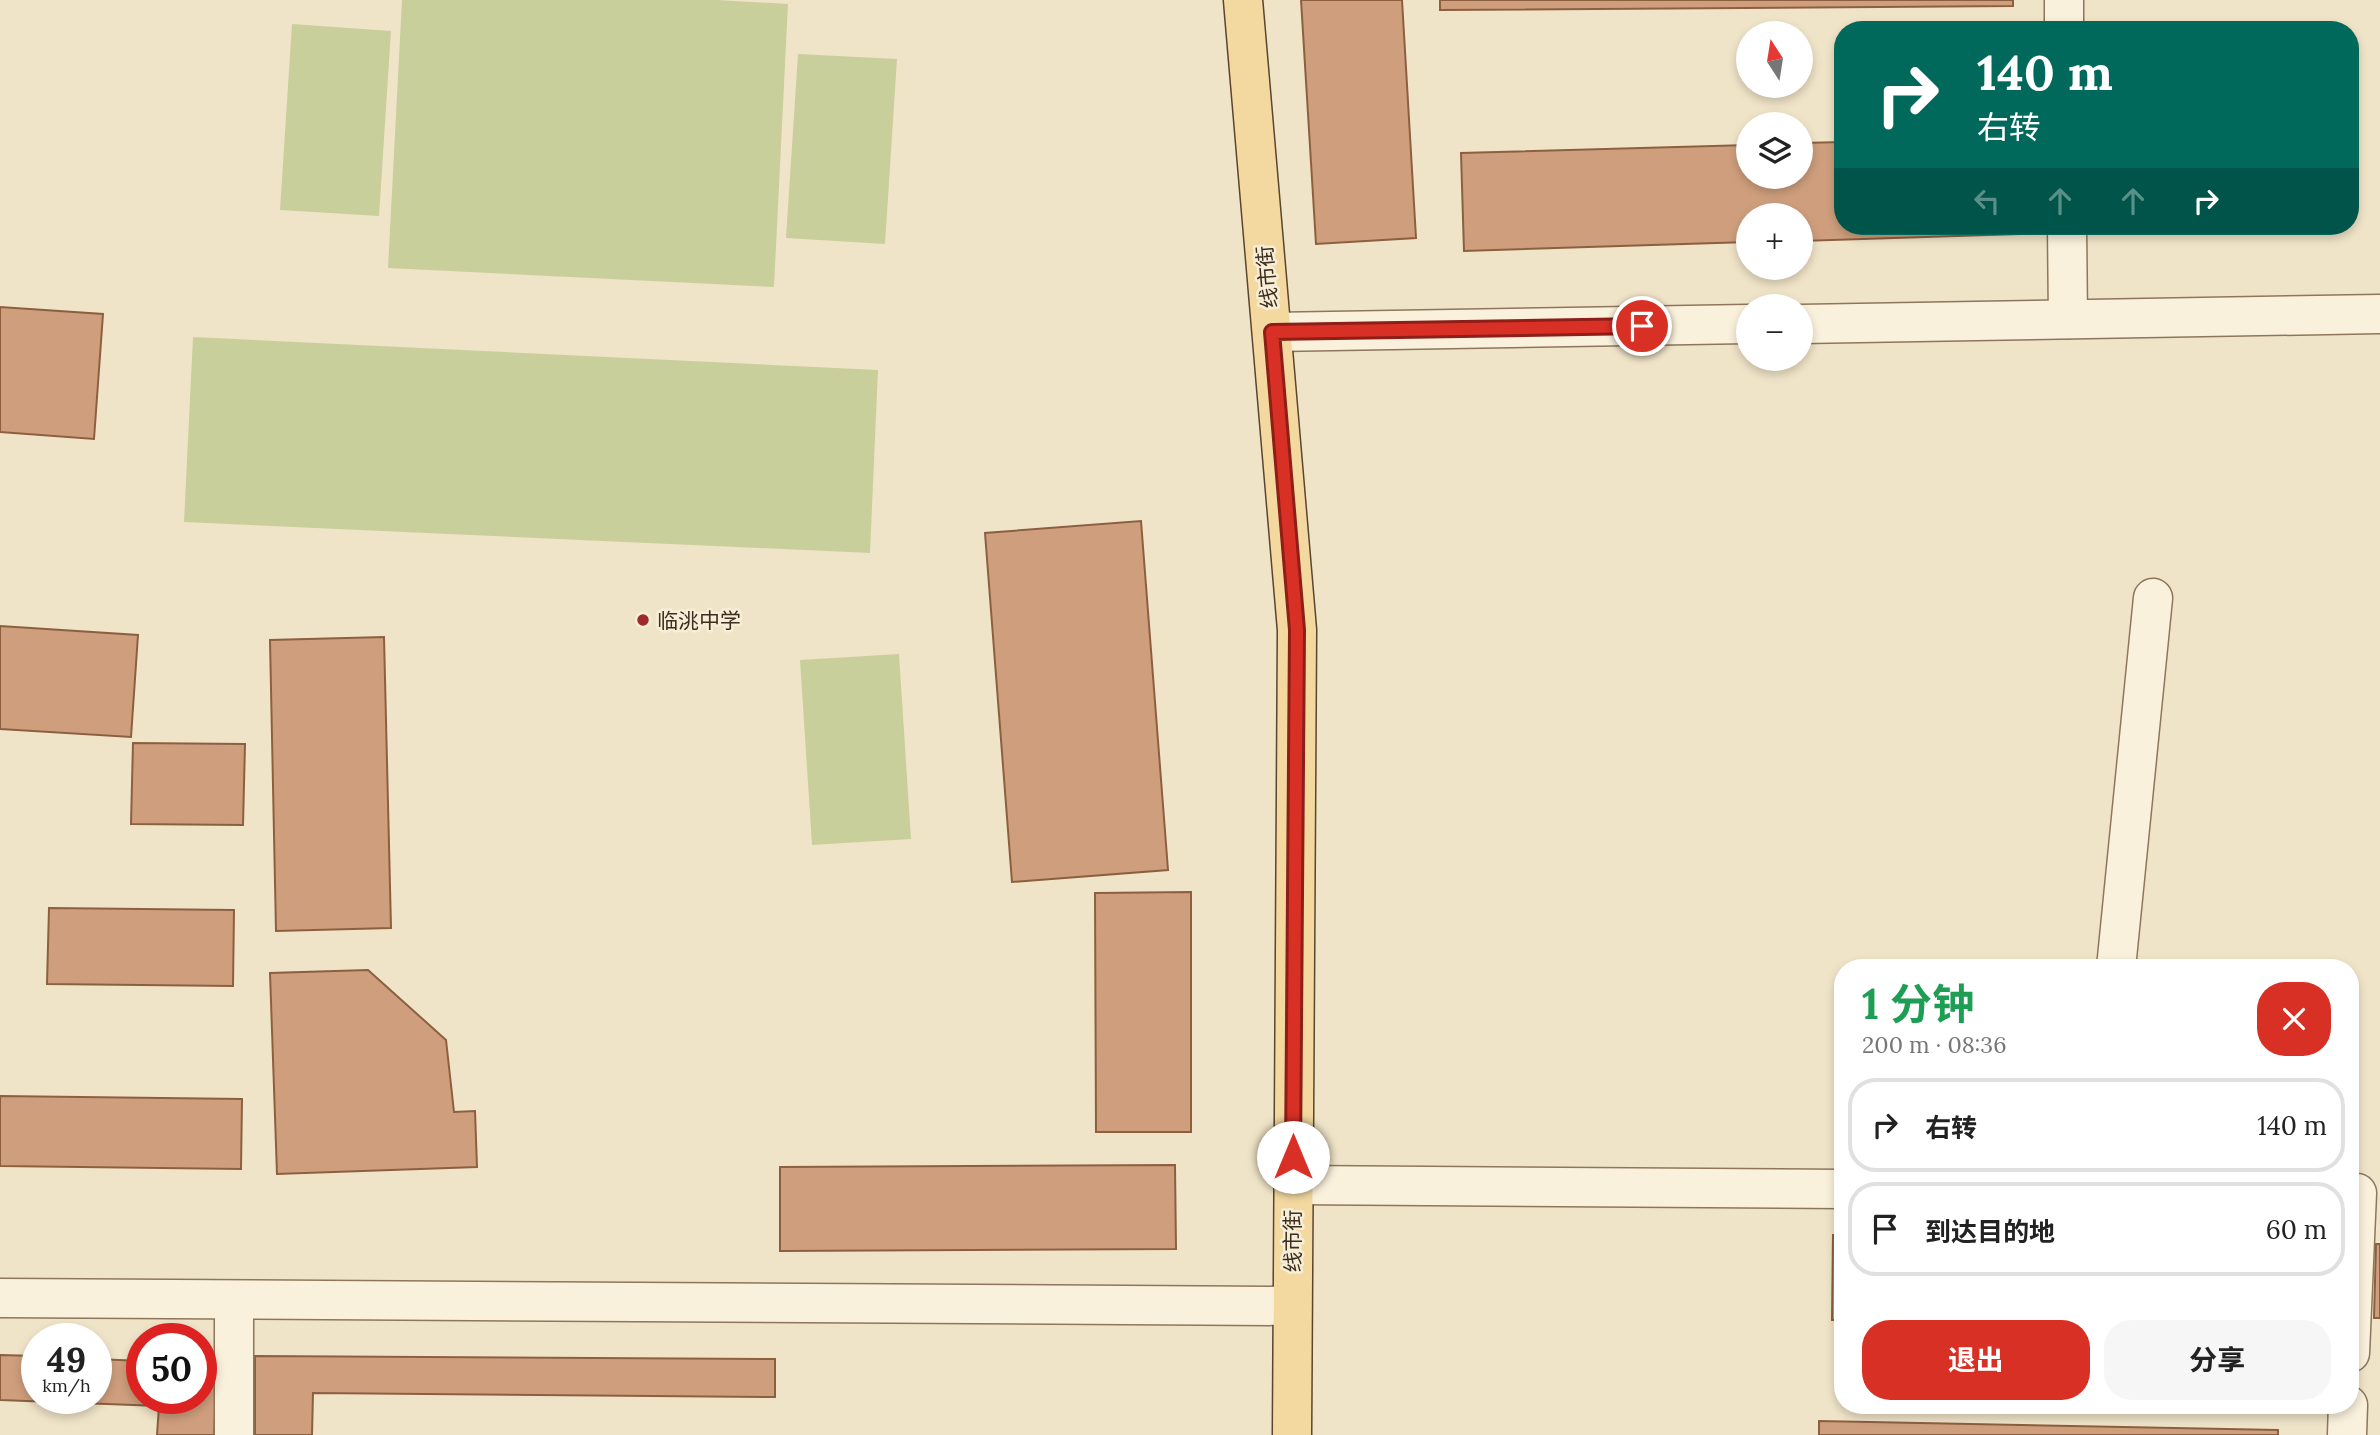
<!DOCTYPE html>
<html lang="zh">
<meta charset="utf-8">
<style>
body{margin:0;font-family:Lora,"Noto Sans SC",serif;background:#f6f6f6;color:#222;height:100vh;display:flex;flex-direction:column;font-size:26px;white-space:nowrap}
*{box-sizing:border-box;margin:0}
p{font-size:23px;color:#767676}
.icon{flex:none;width:38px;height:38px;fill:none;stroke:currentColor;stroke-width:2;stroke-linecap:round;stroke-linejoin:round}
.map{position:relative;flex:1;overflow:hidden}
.drawer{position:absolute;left:1834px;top:959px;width:525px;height:455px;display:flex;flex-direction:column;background:#fff;border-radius:28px;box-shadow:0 4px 10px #0003}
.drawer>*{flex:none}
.guide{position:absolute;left:1834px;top:21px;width:525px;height:214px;border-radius:28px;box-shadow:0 4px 10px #0003;background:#00695c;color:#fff;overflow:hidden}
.needle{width:46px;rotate:348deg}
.tools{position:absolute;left:1736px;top:21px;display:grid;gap:14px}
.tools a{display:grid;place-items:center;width:77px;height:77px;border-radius:50%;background:#fff;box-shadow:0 4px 10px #0003;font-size:35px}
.speed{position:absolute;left:21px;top:1323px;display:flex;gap:14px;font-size:35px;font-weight:700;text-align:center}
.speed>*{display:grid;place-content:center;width:91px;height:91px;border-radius:50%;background:#fff;box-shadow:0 4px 10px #0003;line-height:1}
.speed small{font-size:18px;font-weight:400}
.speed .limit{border:10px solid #d22;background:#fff;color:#111}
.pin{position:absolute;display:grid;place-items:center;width:60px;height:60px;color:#fff;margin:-30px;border:4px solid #fff;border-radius:50%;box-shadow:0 2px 7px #0007}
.me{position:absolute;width:77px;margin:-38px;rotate:0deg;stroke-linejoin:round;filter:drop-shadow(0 0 5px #0008)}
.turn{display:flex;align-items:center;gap:24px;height:147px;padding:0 28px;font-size:32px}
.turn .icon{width:91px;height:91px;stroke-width:2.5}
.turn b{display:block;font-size:49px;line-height:60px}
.lanes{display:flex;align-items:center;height:66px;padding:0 28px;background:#0003;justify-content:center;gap:35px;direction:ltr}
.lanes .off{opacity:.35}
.round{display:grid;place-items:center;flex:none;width:74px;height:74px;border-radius:28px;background:#f6f6f6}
.headline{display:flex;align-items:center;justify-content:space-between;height:119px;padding:0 28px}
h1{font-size:42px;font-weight:700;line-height:52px;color:#1e9e55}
.cta{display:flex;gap:14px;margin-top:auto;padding:14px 28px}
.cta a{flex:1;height:80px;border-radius:28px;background:#d93025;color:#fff;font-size:28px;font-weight:700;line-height:80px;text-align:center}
.cta a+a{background:#f6f6f6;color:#222}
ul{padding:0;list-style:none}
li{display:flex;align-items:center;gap:21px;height:94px;margin:0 14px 10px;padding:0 14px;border:4px solid #e0e0e0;border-radius:28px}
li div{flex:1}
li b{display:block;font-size:26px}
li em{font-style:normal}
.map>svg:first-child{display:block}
</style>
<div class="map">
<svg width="2380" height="1435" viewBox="0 0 2380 1435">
<rect width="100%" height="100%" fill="#f0e4c8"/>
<g fill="#c9cf9b">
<path d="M402 0H717L788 4 774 287 388 268Z"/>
<path d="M292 24 391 31 379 216 280 210Z"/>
<path d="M798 54 897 59 885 244 786 238Z"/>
<path d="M193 337 878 370 870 553 184 522Z"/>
<path d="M899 654 911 839 812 845 800 660Z"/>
</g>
<g fill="#cf9f7d" stroke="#8d5f41" stroke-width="2">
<path d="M1301 0H1402L1416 238 1316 244Z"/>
<path d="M1440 0H2013V6L1440 10Z"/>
<path d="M1843 142V226H2019V234L1801 241V215H1748V242L1464 251 1461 153 1748 145V177H1801V143Z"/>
<path d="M0 307 103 314 94 439 0 432Z"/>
<path d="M1141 521 1168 870 1012 882 985 533Z"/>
<path d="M0 626 138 635 131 737 0 729Z"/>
<path d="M384 637 391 928 276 931 270 640Z"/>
<path d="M133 743 245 744 243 825 131 824Z"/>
<path d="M1191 892V1132H1096L1095 893Z"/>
<path d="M49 908 234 910 233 986 47 984Z"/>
<path d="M368 970 446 1040 454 1112 475 1111 477 1167 277 1174 270 973Z"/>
<path d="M0 1096 242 1099 241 1169 0 1166Z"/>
<path d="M1175 1165 1176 1249 780 1251V1167Z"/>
<path d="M1833 1235 1843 1236V1320H1832Z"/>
<path d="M2376 1244H2380V1318H2374Z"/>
<path d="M0 1355 37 1356V1398H96V1359L142 1361V1398H201V1363L217 1364 214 1435H157L159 1406 0 1400Z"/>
<path d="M255 1356 775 1359V1397L313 1393 312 1435H255Z"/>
<path d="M1819 1421 2278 1430V1435H1819Z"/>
</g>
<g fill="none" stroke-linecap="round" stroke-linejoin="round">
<g stroke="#8d765c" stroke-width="41">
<g id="minor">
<path d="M2064 0V30"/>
<path d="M2067 226 2068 319"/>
<path d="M1801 324 2380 314"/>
<path d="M1272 332 1748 324"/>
<path d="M2116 968 2153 598"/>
<path d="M1293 1185 1843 1189"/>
<path d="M0 1298 1292 1306"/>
<path d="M234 1300V1435"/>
<path d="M2350 1353 2357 1193"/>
<path d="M2347 1435 2348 1405"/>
</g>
</g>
<g stroke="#5b4430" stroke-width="41">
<path id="major" d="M1243 0 1297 630 1292 1435"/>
</g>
<use href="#minor" stroke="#faf1dc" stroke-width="38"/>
<use href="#major" stroke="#f3d9a0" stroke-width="38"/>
</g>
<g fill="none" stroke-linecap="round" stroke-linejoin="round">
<g stroke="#8d1f18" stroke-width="18">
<path id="route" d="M1293 1157 1297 630 1272 332 1642 326"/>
</g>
<use href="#route" stroke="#d93025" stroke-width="12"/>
</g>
<circle fill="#9e2a2b" stroke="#f7eed8" stroke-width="2.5" cx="643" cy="620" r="7"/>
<g text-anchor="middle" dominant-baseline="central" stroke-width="5" stroke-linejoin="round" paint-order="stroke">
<g font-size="21" fill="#3d2e20" stroke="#f7eed8">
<text transform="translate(1267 277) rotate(-95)">线市街</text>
<text transform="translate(1292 1241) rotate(-90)">线市街</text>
</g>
<g font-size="21" fill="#3d2e20" stroke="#f7eed8" text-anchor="start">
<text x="657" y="620">临洮中学</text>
</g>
</g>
</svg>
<div class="tools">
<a><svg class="needle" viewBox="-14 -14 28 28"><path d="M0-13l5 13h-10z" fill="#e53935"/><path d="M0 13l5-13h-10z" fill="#767676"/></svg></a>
<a><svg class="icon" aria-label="layers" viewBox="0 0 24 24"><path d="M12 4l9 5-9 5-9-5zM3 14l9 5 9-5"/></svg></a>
<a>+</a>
<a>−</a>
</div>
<div class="speed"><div>49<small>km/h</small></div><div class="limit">50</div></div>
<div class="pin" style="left:1642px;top:326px;background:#d93025"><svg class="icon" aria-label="arrive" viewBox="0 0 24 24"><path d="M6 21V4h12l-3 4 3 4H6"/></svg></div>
<svg class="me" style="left:1293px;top:1157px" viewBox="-20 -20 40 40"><circle r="19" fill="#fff"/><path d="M0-13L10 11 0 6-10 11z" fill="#d93025"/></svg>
<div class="guide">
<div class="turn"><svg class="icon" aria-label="right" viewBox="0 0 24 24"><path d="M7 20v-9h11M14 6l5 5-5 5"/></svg><div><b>140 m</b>右转</div></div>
<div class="lanes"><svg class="icon off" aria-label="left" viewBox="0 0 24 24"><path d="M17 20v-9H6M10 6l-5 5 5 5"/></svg><svg class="icon off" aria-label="ahead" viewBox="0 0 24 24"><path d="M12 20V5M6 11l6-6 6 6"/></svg><svg class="icon off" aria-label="ahead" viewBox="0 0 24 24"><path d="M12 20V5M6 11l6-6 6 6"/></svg><svg class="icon" aria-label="right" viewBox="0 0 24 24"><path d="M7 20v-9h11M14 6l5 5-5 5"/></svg></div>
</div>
<section class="drawer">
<div class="headline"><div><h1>1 分钟</h1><p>200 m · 08:36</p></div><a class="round" style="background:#d93025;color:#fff"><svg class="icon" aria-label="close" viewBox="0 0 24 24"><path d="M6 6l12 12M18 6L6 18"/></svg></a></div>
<ul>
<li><svg class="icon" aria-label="right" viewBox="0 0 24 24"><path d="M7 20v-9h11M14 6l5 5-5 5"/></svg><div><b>右转</b></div><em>140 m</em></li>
<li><svg class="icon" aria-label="arrive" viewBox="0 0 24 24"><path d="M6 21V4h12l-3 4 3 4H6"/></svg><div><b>到达目的地</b></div><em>60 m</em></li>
</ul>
<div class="cta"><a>退出</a><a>分享</a></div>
</section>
</div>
